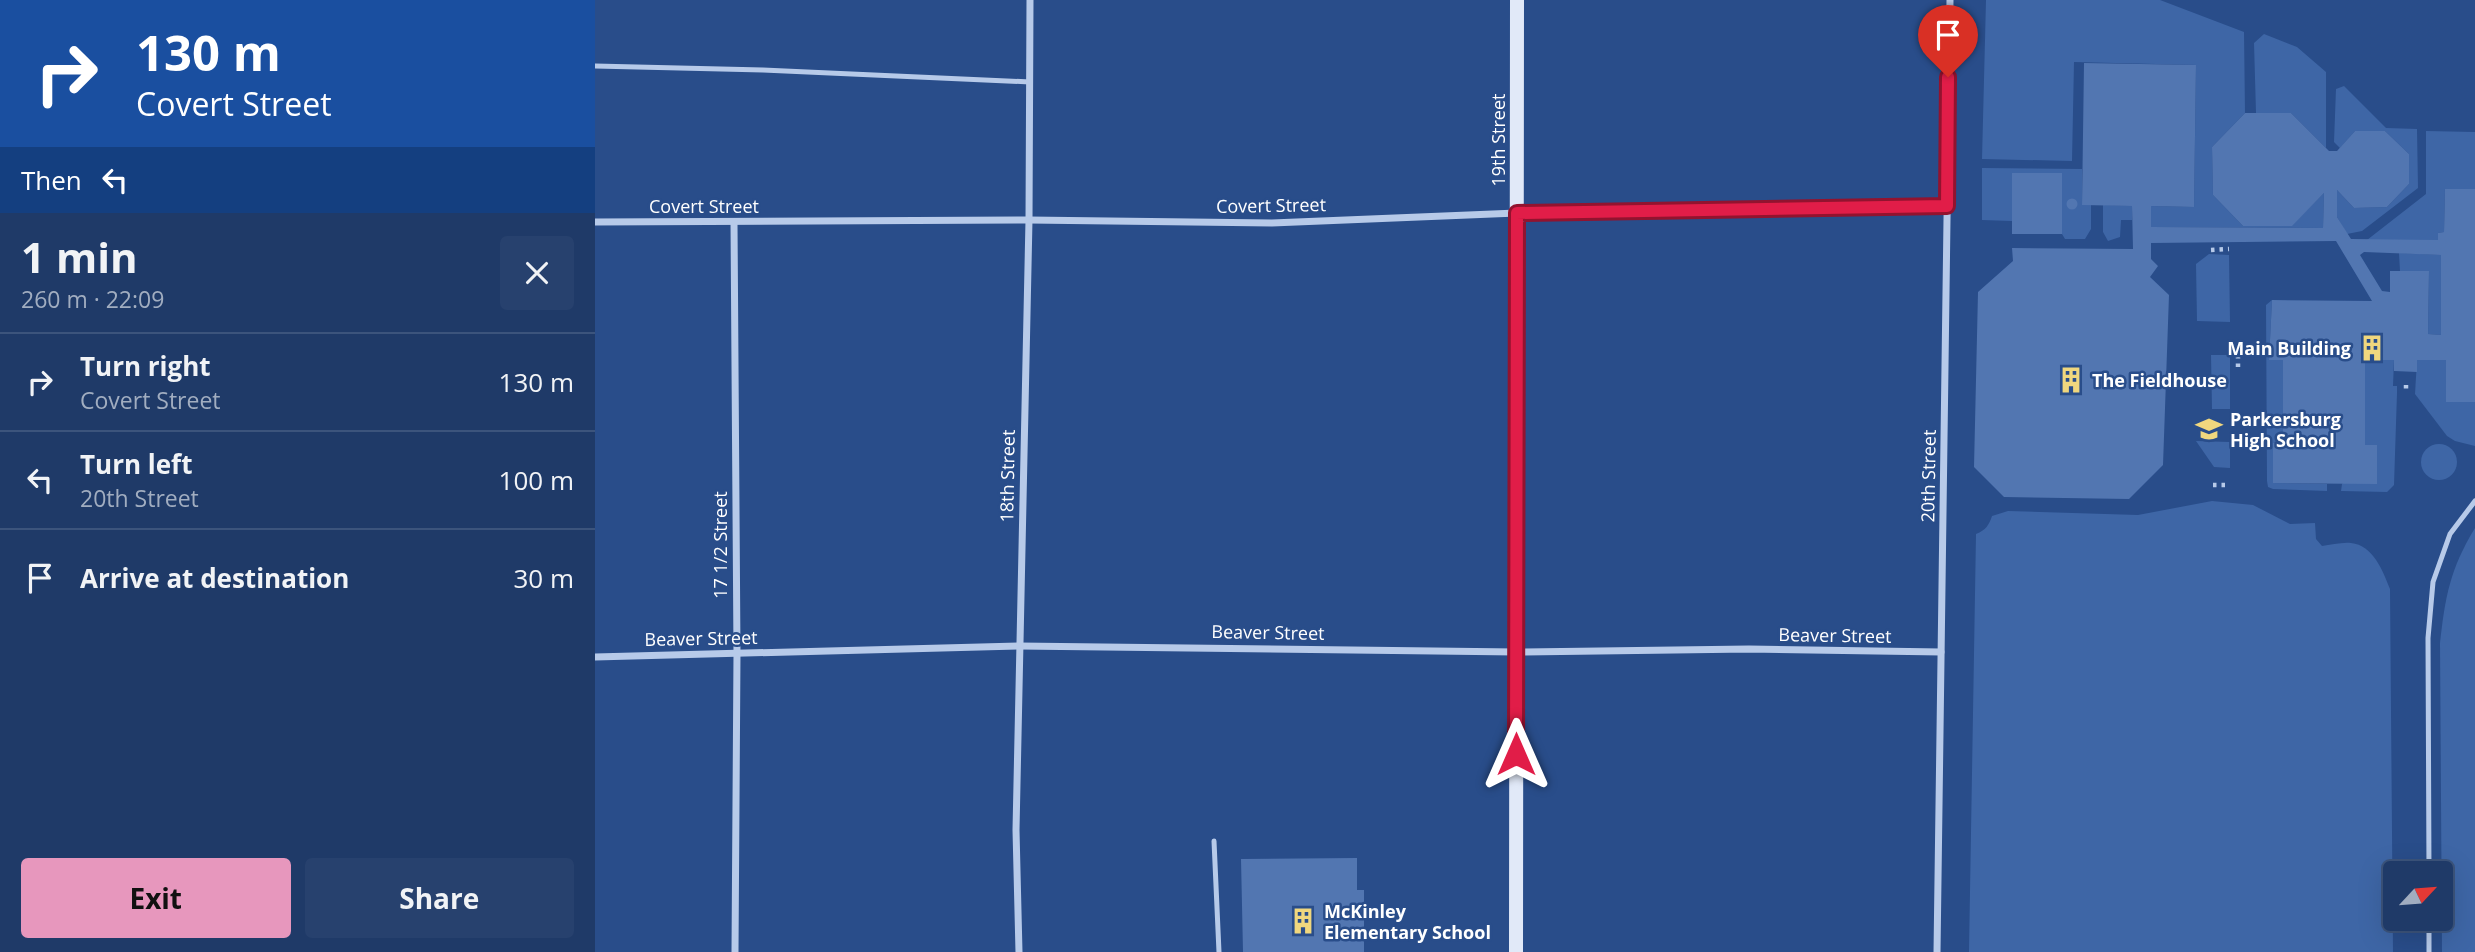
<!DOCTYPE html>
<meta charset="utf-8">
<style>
body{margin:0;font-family:"Open Sans",sans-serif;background:#27416e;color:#f1f3f6;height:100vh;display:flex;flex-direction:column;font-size:26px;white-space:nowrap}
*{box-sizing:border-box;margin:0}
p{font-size:23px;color:#a1adc0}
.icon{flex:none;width:38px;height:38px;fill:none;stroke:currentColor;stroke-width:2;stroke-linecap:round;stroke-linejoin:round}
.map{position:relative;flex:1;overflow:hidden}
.sheet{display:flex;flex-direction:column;background:#1f3a68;width:595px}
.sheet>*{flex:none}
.banner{background:#1a4fa0;color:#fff;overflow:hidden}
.needle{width:46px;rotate:64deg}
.buttons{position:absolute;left:1788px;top:861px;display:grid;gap:14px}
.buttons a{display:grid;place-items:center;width:70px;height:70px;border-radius:7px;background:#1f3a68;box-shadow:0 7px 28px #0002,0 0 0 2px #3c547c;font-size:35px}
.pin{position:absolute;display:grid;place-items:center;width:60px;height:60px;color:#fff;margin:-72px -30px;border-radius:50% 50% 50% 0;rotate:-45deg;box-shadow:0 0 7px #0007}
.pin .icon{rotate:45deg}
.me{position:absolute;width:77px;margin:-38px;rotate:0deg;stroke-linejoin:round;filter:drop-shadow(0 0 5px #0008)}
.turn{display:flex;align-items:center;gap:24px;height:147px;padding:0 21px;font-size:32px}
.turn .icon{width:91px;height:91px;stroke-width:2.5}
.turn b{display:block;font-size:49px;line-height:60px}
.then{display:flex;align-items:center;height:66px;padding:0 21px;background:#0003;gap:14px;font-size:26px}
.round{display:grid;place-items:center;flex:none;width:74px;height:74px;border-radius:7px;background:#27416e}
.overview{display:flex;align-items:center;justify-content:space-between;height:119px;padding:0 21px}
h1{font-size:42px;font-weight:700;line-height:52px}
.button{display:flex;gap:14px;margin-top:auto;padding:14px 21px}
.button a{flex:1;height:80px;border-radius:7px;background:#e797bd;color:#111;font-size:28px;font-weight:700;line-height:80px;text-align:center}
.button a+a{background:#27416e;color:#f1f3f6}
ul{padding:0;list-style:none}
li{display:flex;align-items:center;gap:21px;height:98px;padding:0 21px;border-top:2px solid #3c547c}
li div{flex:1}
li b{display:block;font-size:26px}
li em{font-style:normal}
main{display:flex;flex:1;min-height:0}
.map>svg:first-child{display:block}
</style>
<main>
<section class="sheet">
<div class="banner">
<div class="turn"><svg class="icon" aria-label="right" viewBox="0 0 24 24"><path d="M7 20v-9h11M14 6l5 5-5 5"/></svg><div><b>130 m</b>Covert Street</div></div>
<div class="then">Then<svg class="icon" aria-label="left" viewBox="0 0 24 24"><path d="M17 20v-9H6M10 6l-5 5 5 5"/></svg></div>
</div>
<div class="overview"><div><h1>1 min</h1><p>260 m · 22:09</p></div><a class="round"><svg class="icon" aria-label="close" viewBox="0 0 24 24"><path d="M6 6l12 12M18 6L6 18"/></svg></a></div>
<ul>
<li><svg class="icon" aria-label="right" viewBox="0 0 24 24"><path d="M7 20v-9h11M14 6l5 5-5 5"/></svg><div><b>Turn right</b><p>Covert Street</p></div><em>130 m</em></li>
<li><svg class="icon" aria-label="left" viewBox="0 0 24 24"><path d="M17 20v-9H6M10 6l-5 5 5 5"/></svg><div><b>Turn left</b><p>20th Street</p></div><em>100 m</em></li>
<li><svg class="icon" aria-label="arrive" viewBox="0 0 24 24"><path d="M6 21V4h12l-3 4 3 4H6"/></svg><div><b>Arrive at destination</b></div><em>30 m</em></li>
</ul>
<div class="button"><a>Exit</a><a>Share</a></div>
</section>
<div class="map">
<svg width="1880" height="952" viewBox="0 0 1880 952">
<rect width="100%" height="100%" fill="#294d8a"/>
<g fill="#3e66a6">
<path d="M1391 0H1565L1649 32 1650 113 1617 147 1618 195 1648 226H1696L1729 193 1728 228 1556 227V206L1599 207 1601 65 1479 62 1477 161 1387 159Z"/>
<path d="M1669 34 1702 47 1731 72V148L1696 113H1661L1659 43Z"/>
<path d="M1749 86 1791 128 1822 129 1823 188 1767 231 1752 234 1742 217V190L1759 208 1792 207 1814 184V154L1790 131H1760L1745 148 1739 142 1741 89Z"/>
<path d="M1831 131 1880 132V189H1850L1849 232 1843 233V240H1772L1831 194Z"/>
<path d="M1387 168 1487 169V204L1496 205V229L1490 239H1470L1467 234V173H1418L1417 221 1387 220Z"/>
<path d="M1508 205 1537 206V220H1526L1525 237 1513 241 1508 232Z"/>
<path d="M1804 253 1846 255V335L1833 334 1834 272 1805 271Z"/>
<path d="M1614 254 1634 255 1635 322 1602 321 1601 264Z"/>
<path d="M1677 300 1674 360H1688V443H1678V483L1732 484V491L1678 489 1673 487 1672 481 1671 305Z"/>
<path d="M1616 355H1635V409H1617Z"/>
<path d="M1770 360H1799L1798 386H1802V393L1799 485 1792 492 1746 491 1747 484 1782 445H1770Z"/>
<path d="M1822 360H1851L1880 402V446L1860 441 1852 436 1820 394Z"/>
<path d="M1601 441 1635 442V468L1619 467Z"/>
<circle cx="1844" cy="462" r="18"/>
<path d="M1617 501 1658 505 1695 524 1720 523 1721 539 1727 546C1736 545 1747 542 1756 543 1778 545 1788 571 1795 589L1798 952H1374L1381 534C1391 530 1394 525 1397 516L1413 511 1543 515Z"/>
<path d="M1880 528V952H1847L1845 643C1850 597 1855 569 1880 528Z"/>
</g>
<g fill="#5276b1" fill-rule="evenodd">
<path d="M1489 63 1601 65 1599 207 1556 206V227L1728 228 1729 193 1697 226H1648L1618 195 1617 147 1650 113H1696L1734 151H1742L1760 131H1790L1814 154V184L1792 207 1759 208 1742 190V217L1756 239 1843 240V233L1849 232 1850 189H1880V402H1851V360H1822V372L1799 371V360H1770V445H1782V484L1678 483V443H1688V360H1674L1677 300 1777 301 1741 241 1556 243V259L1563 266 1555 277 1574 295 1568 465 1534 499 1409 497 1379 467 1383 292 1418 261 1417 248 1538 249 1537 206 1487 205ZM1769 252 1846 255V335L1833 334 1834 271H1795V292L1787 291 1765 255Z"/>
<rect x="1417" y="173" width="50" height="61"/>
<circle cx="1477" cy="204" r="5.5"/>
<path d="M762 858V890H769V952H648L646 859Z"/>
</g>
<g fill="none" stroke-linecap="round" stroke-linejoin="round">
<g stroke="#b7cae9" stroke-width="4.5" stroke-dasharray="3.5 5" stroke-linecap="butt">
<path d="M1616 250 1634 249"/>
<path d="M1643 367V355"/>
<path d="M1811 385V393"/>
<path d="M1616 425H1633"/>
<path d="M1618 485H1634"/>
</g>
<g stroke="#b7cae9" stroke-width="5">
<path d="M0 66 168 70 435 82"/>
<path d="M619 841 624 952"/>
<path d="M1834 873 1833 638 1838 582 1855 534 1880 501"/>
<path d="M1834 919V952"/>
</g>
<g stroke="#b7cae9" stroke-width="7">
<path d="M0 222 434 220 677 223 922 213 1352 206"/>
<path d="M139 222 142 653 140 952"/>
<path d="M0 657 424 646 921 652 1154 649 1346 652"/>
<path d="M424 952 421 830 434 220 435 0"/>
<path d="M1342 952 1355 0"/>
</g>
<path stroke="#e1e9f8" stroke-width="14" d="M921 952 922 0"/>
</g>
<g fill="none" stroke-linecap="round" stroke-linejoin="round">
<g stroke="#92132f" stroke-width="18">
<path id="route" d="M921 754 922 213 1352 206 1353 77"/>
</g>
<use href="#route" stroke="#e11d48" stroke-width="12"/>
</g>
<defs>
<g id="building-bare" transform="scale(2.1)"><path d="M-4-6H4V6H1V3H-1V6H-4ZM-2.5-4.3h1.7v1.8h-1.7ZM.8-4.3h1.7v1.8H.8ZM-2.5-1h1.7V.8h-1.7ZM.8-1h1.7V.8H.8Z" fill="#f0d77e" stroke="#294d8a" stroke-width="2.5" paint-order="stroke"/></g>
<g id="school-bare" transform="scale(2.1)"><path d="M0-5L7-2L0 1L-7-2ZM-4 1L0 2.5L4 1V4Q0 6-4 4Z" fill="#f0d77e" stroke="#294d8a" stroke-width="2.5" paint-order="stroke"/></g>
</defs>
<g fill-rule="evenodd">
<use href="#building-bare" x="1777" y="348"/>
<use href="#building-bare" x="1476" y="380"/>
<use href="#school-bare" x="1614" y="429"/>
<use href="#building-bare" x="708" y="921"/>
</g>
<g text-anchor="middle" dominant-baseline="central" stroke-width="5" stroke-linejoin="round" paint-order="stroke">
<g font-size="18" fill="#fff" stroke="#294d8a">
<text transform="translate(903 140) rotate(-90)">19th Street</text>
<text transform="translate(676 205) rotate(-1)">Covert Street</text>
<text x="109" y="206">Covert Street</text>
<text transform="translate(412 476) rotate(-89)">18th Street</text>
<text transform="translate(1333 476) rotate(-89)">20th Street</text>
<text transform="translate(125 545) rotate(-90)">17 1/2 Street</text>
<text transform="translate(673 632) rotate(1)">Beaver Street</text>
<text transform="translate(1240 635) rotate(1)">Beaver Street</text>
<text transform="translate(106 638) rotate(-1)">Beaver Street</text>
</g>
<g font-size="18" font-weight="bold" fill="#fff" stroke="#294d8a" text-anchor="start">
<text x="1756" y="348" text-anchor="end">Main Building</text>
<text x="1497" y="380">The Fieldhouse</text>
<text x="1635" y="419">Parkersburg<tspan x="1635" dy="21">High School</tspan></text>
<text x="729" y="911">McKinley<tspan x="729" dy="21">Elementary School</tspan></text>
</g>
</g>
</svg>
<div class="buttons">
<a><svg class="needle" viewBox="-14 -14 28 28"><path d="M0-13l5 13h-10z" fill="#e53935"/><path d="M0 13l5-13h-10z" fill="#a1adc0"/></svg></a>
</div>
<div class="pin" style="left:1353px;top:77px;background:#d93025"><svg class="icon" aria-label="arrive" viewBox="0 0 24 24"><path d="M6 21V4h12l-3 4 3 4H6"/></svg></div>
<svg class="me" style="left:921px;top:754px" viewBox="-20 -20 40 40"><path d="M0-17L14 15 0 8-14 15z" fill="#e11d48" stroke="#fff" stroke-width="4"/></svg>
</div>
</main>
